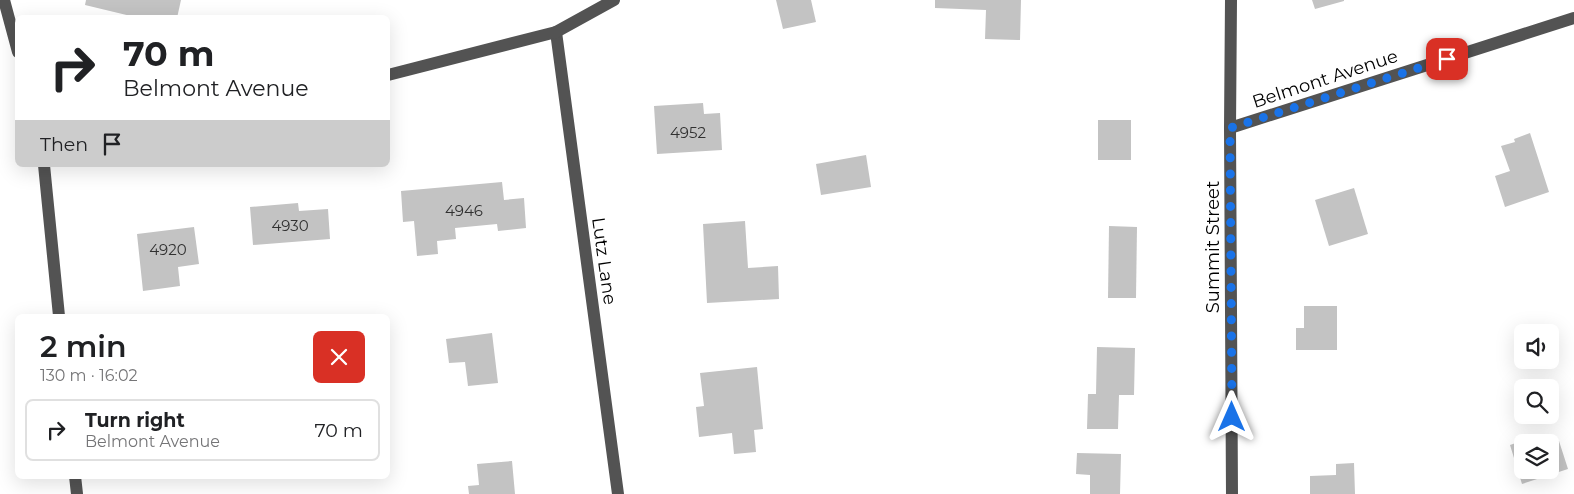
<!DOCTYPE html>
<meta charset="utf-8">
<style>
body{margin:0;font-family:Montserrat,sans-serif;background:#f2f2f2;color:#202124;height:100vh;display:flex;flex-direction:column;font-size:19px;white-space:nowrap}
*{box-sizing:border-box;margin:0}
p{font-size:16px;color:#757577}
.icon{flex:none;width:28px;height:28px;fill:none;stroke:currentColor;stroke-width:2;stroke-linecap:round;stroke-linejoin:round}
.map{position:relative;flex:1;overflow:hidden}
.drawer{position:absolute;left:15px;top:314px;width:375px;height:165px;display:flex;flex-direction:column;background:#fff;border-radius:8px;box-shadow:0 5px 20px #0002}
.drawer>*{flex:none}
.guide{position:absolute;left:15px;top:15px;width:375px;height:152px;border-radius:8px;box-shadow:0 5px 20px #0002;background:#fff;color:#202124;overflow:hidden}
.controls{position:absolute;left:1514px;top:324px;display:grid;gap:10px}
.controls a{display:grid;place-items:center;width:45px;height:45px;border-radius:8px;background:#fff;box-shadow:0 5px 20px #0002;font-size:25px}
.pin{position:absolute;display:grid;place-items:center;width:42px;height:42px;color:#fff;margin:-21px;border-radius:10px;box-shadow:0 2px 8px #0006}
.me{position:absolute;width:55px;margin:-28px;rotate:0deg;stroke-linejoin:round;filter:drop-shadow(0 0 4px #0008)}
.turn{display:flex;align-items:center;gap:18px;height:105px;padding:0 25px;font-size:22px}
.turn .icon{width:65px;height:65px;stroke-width:2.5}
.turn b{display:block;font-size:35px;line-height:42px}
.then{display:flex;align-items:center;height:48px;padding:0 25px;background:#0003;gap:10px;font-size:19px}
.round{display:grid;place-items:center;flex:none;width:52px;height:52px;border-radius:8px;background:#f2f2f2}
.headline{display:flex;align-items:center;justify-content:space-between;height:85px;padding:0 25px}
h1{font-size:30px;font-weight:600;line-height:38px}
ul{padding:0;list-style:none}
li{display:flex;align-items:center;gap:15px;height:62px;margin:0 10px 8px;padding:0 15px;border:2px solid #e0e0e0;border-radius:8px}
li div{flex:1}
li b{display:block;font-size:19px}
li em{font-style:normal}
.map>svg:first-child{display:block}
</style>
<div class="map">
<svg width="1574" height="494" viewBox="0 0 1574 494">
<rect width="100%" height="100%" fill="#fff"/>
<g fill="#c3c3c3">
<path d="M86 0H181L177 18H139L85 5Z"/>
<path d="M776 0H811L816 22 783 29Z"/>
<path d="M935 0H1021L1020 40 985 39 986 10 935 8Z"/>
<path d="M1312 0H1344V1L1315 9Z"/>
<path d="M703 103 704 114 720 113 722 150 657 154 654 106Z"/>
<rect x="1098" y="120" width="33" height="40"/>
<path d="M1530 133 1549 192 1505 207 1495 176 1510 171 1501 146 1515 142 1514 139Z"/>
<path d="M866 155 871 187 821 195 816 164Z"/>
<path d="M502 182 504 200 524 198 526 228 498 231 497 224 455 228 456 239 437 241 438 254 417 256 414 221 403 222 401 191Z"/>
<path d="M1354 188 1368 234 1329 246 1315 200Z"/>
<path d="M298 203 299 211 328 209 330 239 253 245 250 207Z"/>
<path d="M745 221 748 268 778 266 779 299 707 303 703 224Z"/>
<path d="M1109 226 1137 227 1136 298H1108Z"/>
<path d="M194 227 199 264 178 267 180 286 143 291 137 234Z"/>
<path d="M1304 306H1337V350H1296V328H1304Z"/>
<path d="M492 333 498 383 468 386 465 362 449 363 446 339Z"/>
<path d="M1097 347 1135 348 1134 395H1119L1118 429H1087L1088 394H1096Z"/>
<path d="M757 367 763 429 754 430 756 452 734 454 732 433 699 437 696 407 704 406 700 373Z"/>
<path d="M1530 438 1532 442H1522V470H1550V443L1559 441 1568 469 1522 484 1510 445Z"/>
<path d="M1077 453 1121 454 1120 494H1090V475L1076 474Z"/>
<path d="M512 461 515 494H469L468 486 479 485 477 464Z"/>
<path d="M1354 463 1355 494H1310V476L1336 475V464Z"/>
</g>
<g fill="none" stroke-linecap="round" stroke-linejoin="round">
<g stroke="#535353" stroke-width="12">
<path d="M4 0 18 52"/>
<path d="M1231 0 1230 128 1232 494"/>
<path d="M556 32 618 494"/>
<path d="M388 75 556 32 614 0"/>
<path d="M1230 128 1574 18"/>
<path d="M44 165 59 316"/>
<path d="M75 476 77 494"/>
</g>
</g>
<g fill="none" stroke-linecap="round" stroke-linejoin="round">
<path stroke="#1a73e8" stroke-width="9" stroke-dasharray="0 16.2" d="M1232 417 1230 128 1447 59"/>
</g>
<g text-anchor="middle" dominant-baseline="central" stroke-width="5" stroke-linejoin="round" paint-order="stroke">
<g font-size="15" fill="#313131">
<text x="688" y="132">4952</text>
<text x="464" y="210">4946</text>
<text x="290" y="225">4930</text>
<text x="168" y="249">4920</text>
</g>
<g font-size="18" fill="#000" stroke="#fff">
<text transform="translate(1325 79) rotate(-18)">Belmont Avenue</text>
<text transform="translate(1213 247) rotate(-90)">Summit Street</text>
<text transform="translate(604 261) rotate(82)">Lutz Lane</text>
</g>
</g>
</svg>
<div class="controls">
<a><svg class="icon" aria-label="sound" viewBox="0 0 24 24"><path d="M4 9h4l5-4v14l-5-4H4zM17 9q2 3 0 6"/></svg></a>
<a><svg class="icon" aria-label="search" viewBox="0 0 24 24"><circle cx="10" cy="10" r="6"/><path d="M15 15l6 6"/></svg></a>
<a><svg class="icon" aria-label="layers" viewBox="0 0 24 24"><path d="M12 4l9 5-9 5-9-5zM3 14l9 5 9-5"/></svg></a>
</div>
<div class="pin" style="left:1447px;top:59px;background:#d93025"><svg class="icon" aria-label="arrive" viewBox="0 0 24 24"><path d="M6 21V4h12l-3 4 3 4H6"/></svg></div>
<svg class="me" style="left:1232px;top:417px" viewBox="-20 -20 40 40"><path d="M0-17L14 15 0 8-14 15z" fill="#1a73e8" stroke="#fff" stroke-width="4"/></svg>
<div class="guide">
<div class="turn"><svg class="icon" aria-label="right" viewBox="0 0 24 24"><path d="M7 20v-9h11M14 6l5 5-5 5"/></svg><div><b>70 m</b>Belmont Avenue</div></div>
<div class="then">Then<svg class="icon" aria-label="arrive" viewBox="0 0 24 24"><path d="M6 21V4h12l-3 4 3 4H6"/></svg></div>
</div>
<section class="drawer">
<div class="headline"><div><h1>2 min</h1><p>130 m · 16:02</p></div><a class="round" style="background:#d93025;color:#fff"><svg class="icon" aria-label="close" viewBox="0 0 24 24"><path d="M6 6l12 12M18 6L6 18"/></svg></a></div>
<ul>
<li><svg class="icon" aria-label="right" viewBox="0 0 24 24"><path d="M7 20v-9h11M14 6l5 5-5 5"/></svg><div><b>Turn right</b><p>Belmont Avenue</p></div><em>70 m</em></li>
</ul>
</section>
</div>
